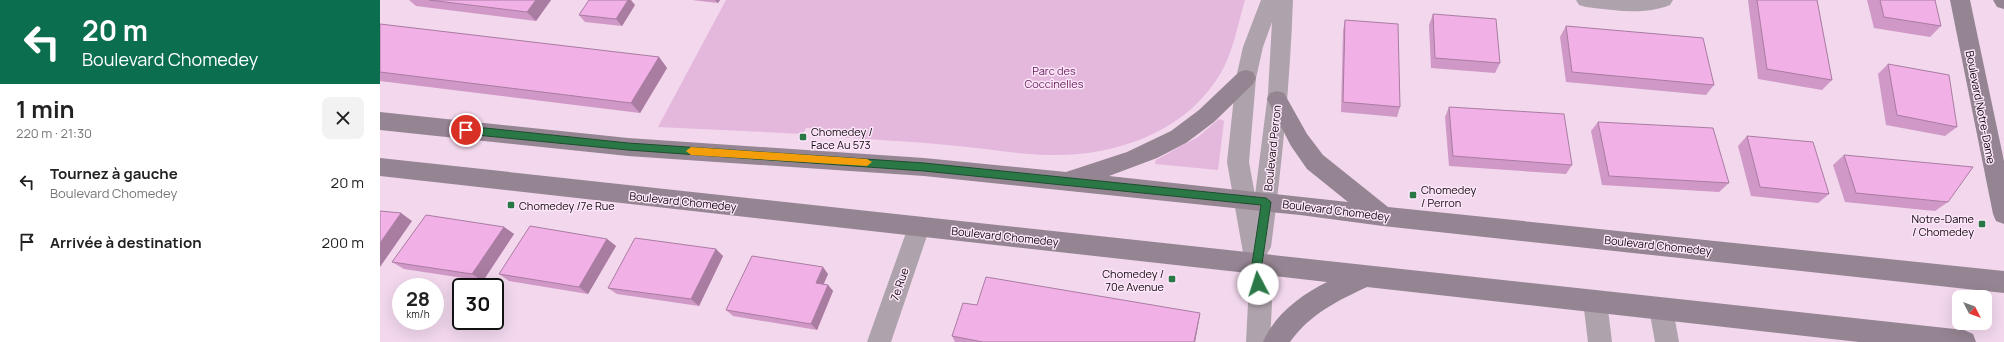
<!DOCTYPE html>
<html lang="fr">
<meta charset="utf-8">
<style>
body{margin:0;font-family:Manrope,sans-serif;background:#f2f2f2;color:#222;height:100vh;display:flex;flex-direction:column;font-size:15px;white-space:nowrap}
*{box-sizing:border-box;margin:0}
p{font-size:13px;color:#767676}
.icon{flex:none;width:22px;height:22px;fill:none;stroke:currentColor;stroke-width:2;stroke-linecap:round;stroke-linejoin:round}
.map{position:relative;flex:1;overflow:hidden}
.panel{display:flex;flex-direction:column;background:#fff;width:380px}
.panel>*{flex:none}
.guide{background:#0b6e4f;color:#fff;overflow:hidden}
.needle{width:26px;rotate:132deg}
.fabs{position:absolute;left:1572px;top:290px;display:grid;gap:8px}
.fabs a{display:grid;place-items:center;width:40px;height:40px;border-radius:8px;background:#fff;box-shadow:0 4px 16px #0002;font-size:20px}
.speed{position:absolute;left:12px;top:278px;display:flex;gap:8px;font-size:20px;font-weight:700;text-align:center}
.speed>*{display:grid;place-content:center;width:52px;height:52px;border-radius:50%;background:#fff;box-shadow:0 4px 16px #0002;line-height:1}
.speed small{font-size:10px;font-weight:400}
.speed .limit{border:2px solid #111;border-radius:6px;background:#fff;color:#111}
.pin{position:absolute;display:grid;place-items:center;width:34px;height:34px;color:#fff;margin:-17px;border:2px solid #fff;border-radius:50%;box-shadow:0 1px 4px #0007}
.me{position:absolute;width:44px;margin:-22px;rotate:355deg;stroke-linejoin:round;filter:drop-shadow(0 0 3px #0008)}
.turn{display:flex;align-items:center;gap:14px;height:84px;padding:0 16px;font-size:18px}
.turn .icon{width:52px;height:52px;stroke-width:2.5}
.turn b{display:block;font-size:28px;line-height:34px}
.round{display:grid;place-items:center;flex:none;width:42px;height:42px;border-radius:8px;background:#f2f2f2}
.overview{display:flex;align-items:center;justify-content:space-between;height:68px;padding:0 16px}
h1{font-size:24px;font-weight:700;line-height:30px}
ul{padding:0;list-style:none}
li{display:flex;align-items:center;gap:12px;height:60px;padding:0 16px}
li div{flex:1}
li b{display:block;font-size:15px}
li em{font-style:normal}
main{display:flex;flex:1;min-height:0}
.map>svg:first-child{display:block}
</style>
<main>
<section class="panel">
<div class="guide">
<div class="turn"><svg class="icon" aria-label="left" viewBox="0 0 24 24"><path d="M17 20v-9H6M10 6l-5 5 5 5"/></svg><div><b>20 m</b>Boulevard Chomedey</div></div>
</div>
<div class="overview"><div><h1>1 min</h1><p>220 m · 21:30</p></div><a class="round"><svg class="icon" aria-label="close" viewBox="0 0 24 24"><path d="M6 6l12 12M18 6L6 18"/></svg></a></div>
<ul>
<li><svg class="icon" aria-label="left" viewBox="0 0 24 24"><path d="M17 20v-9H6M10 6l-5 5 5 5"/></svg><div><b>Tournez à gauche</b><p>Boulevard Chomedey</p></div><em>20 m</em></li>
<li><svg class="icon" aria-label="arrive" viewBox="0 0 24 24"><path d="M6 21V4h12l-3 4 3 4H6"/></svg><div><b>Arrivée à destination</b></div><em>200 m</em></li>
</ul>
</section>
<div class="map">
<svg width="1624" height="342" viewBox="0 0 1624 342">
<rect width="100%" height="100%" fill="#f2d7ed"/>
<g fill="#e4b7dc">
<path d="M346 0H865C857 27 852 59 835 82 800 133 736 155 676 155 640 155 604 148 568 145 526 141 483 139 441 136L443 129 426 128 423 134 278 127Z"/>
<path d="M839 119 844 121 838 170 775 164 776 160 818 137Z"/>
</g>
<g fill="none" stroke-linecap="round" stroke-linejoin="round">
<g fill="#aea3ac" fill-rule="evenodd">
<path d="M881 0H913C910 83 902 165 891 247L887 254 892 303 890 342H866L868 303 865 264 847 162 856 78 863 47ZM892 22 888 93 875 195 869 162 876 78 883 47Z"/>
<path d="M1196 0H1293L1290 5C1262 16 1235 10 1206 7L1199 5Z"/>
<path d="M539 217 547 220 550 227 511 342H487L528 227 531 220Z"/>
<path d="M1215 290 1223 293 1227 301 1232 342H1208L1203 301 1207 293Z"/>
<path d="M1281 298 1290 301 1293 309 1299 342H1275L1269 309 1272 301Z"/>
</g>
<g fill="#958492" fill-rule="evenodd">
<path d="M1570 0H1590L1624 161V224L1616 221 1613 214Z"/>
<path d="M1613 0H1624V9L1617 7Z"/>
<path d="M866 70 873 72 876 78 873 84 834 122 806 143 777 158 729 176 968 202 927 169 911 146 887 99 890 93 897 91 904 93 927 134 943 155 1008 207 1624 271V293L1003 226 920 215 544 176 248 156 0 130V112L248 138 544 158 686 172 747 152 791 131 819 110 859 72Z"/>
<path d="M0 158 1584 330 1593 334 1596 342H1479L987 287C957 301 930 314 910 342H883C895 314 921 295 947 282L0 176Z"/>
</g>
</g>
<g fill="#d098c6">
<path d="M29 0H171L156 21 36 6Z"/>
<path d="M312 0H340L338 3Z"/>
<path d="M1368 0H1437L1452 80 1442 90 1378 79Z"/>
<path d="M1487 0H1555L1561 26 1550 37 1494 28Z"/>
<path d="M255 5 242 26 205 22 199 15Z"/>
<path d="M1053 14 1120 63 1115 73 1051 68 1049 25Z"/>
<path d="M965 20 1020 107 1017 117 961 112 963 31Z"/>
<path d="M0 24 279 57 287 68 260 113 0 81Z"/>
<path d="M1186 26 1334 85 1326 95 1186 82 1180 37Z"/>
<path d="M1508 64 1577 127 1565 136 1506 125 1498 74Z"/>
<path d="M1069 107 1192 165 1186 174 1069 166 1065 117Z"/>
<path d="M1218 122 1349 183 1339 192 1222 185 1211 131Z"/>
<path d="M1367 136 1449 194 1438 203 1371 196 1358 146Z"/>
<path d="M1464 155 1568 202 1555 211 1465 202 1453 165Z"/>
<path d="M124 227 134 234 103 281 24 269 12 262Z"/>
<path d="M227 239 236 246 208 294 129 281 119 274Z"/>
<path d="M343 256 319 306 237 294 228 288Z"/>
<path d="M448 274 444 284 448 285 453 291 437 330 353 316 346 310Z"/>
<path d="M597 305 820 313 819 320 815 342H575L572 336Z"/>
</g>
<g fill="#a97ca1">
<path d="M156 0H171L156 21 147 12Z"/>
<path d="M248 0H251L255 5 242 26 236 19Z"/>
<path d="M335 0H340L338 3Z"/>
<path d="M279 57 287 68 260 113 251 103Z"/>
<path d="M21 213 32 221 0 267V243Z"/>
<path d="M124 227 134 234 103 281 92 274Z"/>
<path d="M227 239 236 246 208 294 199 287Z"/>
<path d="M336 249 343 256 319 306 311 299Z"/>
<path d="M443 267 448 274 441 289 436 283Z"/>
<path d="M448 285 453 291 437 330 431 324Z"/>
<path d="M820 313 819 320 815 342H814Z"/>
</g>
<g fill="#f2b1e6" stroke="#a97ca1">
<path d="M49 0H156L147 12Z"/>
<path d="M209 0H248L236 19 199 15Z"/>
<path d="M1377 0H1437L1452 80 1387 69Z"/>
<path d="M1500 0H1555L1561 26 1504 17Z"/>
<path d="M1053 14 1116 19 1120 63 1055 58Z"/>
<path d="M965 20 1018 24 1020 107 963 102Z"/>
<path d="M0 24 279 57 251 103 0 72Z"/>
<path d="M1186 26 1323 38 1334 85 1192 72Z"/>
<path d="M1508 64 1569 75 1577 127 1517 115Z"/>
<path d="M1069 107 1184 114 1192 165 1073 156Z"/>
<path d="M1218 122 1333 128 1349 183 1229 176Z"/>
<path d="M1367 136 1433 142 1449 194 1380 187Z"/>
<path d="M1464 155 1593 167 1568 202 1476 193Z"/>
<path d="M0 211 21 213 0 243Z"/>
<path d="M46 215 124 227 92 274 12 262Z"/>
<path d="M150 226 227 239 199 287 119 274Z"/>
<path d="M255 238 336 249 311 299 228 288Z"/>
<path d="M372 256 443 267 436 283 448 285 431 324 346 310Z"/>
<path d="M606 277 820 313 814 342H603L572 336 583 303 597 305Z"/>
</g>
<path fill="#2b7847" stroke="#1c4e2e" d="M86 126 248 143 544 163 886 198 891 202 882 264 883 284 878 288 875 287 872 264 881 205 544 171 248 150 86 134 81 130Z"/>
<path fill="#f59e0b" d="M311 147 487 159 492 162 487 166 311 155 306 151Z"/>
<g fill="#2b7847" stroke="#fce6f8" stroke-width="1.5">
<rect x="419" y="133" width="8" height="8" rx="2"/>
<rect x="1029" y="191" width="8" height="8" rx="2"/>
<rect x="127" y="201" width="8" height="8" rx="2"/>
<rect x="1598" y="220" width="8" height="8" rx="2"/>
<rect x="788" y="275" width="8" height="8" rx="2"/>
</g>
<g text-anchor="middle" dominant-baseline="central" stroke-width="3" stroke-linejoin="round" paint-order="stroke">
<g font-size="11" fill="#641a5c" stroke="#fce6f8">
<text x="674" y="70">Parc des<tspan x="674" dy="13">Coccinelles</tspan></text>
</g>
<g font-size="11" fill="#11080f" stroke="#fce6f8">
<text transform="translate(1601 107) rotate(79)">Boulevard Notre-Dame</text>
<text transform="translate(892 148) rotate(-84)">Boulevard Perron</text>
<text transform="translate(303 201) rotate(6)">Boulevard Chomedey</text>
<text transform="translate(956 210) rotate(7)">Boulevard Chomedey</text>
<text transform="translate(625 236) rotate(6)">Boulevard Chomedey</text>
<text transform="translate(1278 245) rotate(6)">Boulevard Chomedey</text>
<text transform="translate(519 284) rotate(-71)">7e Rue</text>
</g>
<g font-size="11" fill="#11080f" stroke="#fce6f8" text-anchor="start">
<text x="431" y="131">Chomedey /<tspan x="431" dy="13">Face Au 573</tspan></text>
<text x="1041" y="189">Chomedey<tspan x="1041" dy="13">/ Perron</tspan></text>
<text x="139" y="205">Chomedey /7e Rue</text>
<text x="1594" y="218" text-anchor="end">Notre-Dame<tspan x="1594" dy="13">/ Chomedey</tspan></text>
<text x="784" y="273" text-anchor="end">Chomedey /<tspan x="784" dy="13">70e Avenue</tspan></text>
</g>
</g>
</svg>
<div class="fabs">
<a><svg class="needle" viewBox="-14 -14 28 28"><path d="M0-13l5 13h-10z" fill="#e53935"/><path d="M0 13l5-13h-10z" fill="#767676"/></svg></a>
</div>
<div class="speed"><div>28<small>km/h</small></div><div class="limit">30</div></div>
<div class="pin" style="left:86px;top:130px;background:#d93025"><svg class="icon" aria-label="arrive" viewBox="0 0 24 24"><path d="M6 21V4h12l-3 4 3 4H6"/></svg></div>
<svg class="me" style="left:878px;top:284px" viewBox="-20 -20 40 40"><circle r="19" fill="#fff"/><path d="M0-13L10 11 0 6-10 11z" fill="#2b7847"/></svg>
</div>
</main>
